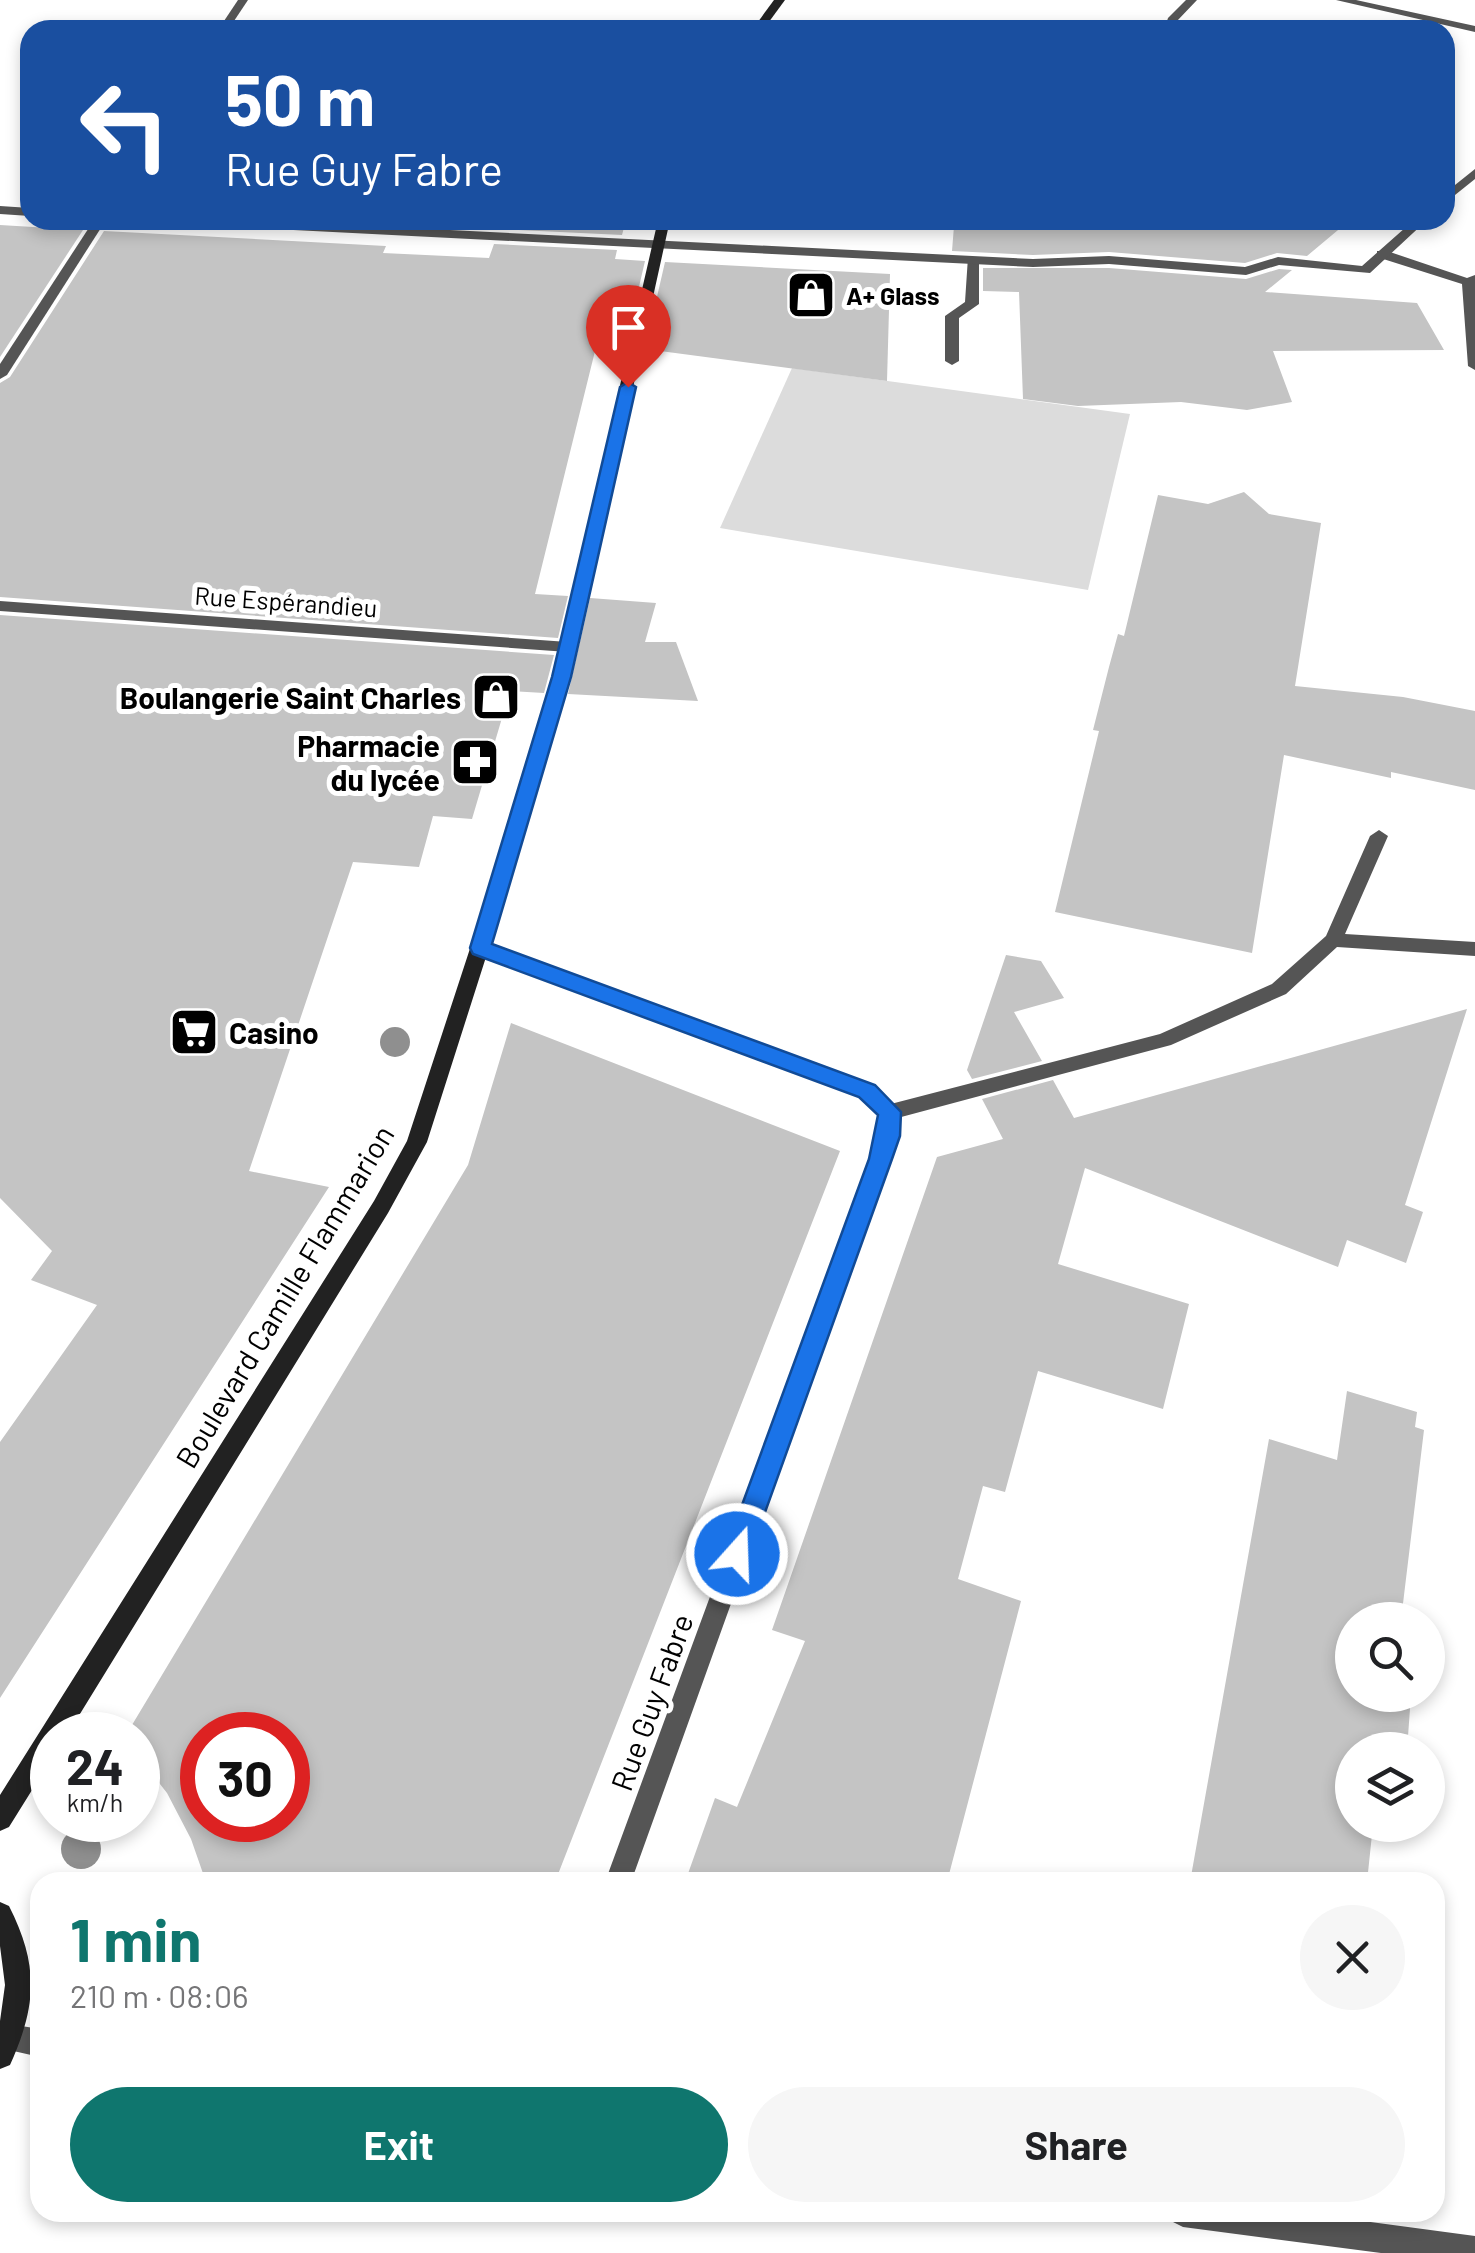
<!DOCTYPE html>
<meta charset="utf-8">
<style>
body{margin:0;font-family:Barlow,sans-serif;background:#f6f6f6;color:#202124;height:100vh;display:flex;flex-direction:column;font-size:38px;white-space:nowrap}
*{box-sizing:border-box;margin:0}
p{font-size:32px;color:#757577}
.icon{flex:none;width:55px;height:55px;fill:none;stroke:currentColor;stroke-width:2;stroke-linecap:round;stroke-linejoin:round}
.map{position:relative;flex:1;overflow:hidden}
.details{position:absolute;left:30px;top:1872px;width:1415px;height:350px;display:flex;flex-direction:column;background:#fff;border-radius:30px;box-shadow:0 5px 15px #0003}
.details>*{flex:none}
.hud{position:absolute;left:20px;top:20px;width:1435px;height:210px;border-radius:30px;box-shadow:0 5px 15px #0003;background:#1a4fa0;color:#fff;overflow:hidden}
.buttons{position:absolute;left:1335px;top:1602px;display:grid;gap:20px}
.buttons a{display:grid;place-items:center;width:110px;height:110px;border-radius:50%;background:#fff;box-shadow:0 5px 15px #0003;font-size:50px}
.speed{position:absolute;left:30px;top:1712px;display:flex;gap:20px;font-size:50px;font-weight:700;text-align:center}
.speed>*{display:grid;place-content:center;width:130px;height:130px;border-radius:50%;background:#fff;box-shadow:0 5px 15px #0003;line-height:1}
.speed small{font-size:25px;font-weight:400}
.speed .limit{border:15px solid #d22;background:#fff;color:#111}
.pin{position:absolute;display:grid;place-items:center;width:85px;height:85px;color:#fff;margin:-102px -42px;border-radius:50% 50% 50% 0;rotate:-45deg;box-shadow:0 0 10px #0007}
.pin .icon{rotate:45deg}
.me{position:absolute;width:110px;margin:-55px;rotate:20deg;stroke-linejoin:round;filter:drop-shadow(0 0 8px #0008)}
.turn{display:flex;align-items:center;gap:35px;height:210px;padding:0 40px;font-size:45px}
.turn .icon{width:130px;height:130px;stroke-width:2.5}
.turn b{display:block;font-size:70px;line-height:85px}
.round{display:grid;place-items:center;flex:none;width:105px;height:105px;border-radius:52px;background:#f6f6f6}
.headline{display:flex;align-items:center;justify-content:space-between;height:170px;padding:0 40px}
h1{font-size:60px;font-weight:700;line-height:75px;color:#0f766e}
.action{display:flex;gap:20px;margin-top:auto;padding:20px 40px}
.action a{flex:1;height:115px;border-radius:60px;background:#0f766e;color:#fff;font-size:40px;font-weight:700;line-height:115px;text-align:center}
.action a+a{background:#f6f6f6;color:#202124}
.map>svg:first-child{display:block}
</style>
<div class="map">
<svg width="1475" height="2253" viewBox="0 0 1475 2253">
<rect width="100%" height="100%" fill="#fff"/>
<path fill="#dcdcdc" d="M792 368 1130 414 1088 590 720 528Z"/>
<g fill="#c4c4c4" fill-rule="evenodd">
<path d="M503 220H626L622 235 500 229Z"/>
<path d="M974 220H1350L1307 256 1277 253 1245 263 1109 252 1033 255 952 251 954 226 974 227Z"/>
<path d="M0 225 83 230 0 357Z"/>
<path d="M104 231 386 246 383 253 489 258 494 244 617 250 615 259 645 261 625 347 597 343 535 594 568 596 558 638 0 597V383L10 377Z"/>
<path d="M665 262 890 274 887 381 645 349Z"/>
<path d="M983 268H1109L1246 279 1279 269 1292 270 1265 292 1417 303 1444 350 1273 351 1292 402 1247 410 1181 402 1078 406 1023 399 1019 292 983 291Z"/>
<path d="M1244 492 1269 514 1321 523 1295 686 1403 697 1475 711V790L1391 772V778L1284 755 1252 953 1055 912 1099 731 1093 730 1109 667 1118 634 1124 636 1158 495 1208 504Z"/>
<path d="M590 598 656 603 645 642H676L698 701 568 694Z"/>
<path d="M0 615 554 655 544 693 510 691 472 819 433 816 419 867 353 862 249 1171 329 1187 0 1698V1442L97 1305 31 1280 52 1251 0 1198Z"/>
<path d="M1006 955 1041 961 1064 998 1014 1012 1042 1061 972 1079 967 1070Z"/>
<path d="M1467 1009 1405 1205 1423 1212 1406 1263 1347 1240 1338 1267 1085 1168 1058 1264 1189 1304 1163 1409 1038 1371 1005 1492 983 1486 958 1579 1021 1601 947 1882H685L715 1798 737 1807 805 1641 772 1630 937 1157 1003 1139 982 1099 1053 1080 1074 1118Z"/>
<path d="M511 1023 840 1151 555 1882H206L191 1839 167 1793 138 1756V1735H126L468 1165ZM202 1735H288V1820H202Z"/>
<path d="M1347 1391 1417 1412 1415 1427 1424 1430 1401 1620H1352V1695H1411L1407 1750H1352V1825H1373L1367 1882H1190L1269 1439 1337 1460Z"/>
</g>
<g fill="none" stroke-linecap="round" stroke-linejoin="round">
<g fill="#555" fill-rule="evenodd">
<path d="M1186 0H1197L1177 21 1174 30H1164L1168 18Z"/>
<path d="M1377 251H1387L1467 278 1475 275V370L1468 366 1462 284 1377 257Z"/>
<path d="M968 257 979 260V304L959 318V361L952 365 945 361V316L965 302Z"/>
<path d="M1379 830 1388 836 1345 934 1475 942V956L1337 947 1286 994 1171 1045 890 1120 883 1118 880 1112 883 1106 1160 1034 1272 984 1326 936 1370 836Z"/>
</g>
<g fill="#555" fill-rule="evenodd">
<path d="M238 0H248L228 30H218Z"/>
<path d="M1336 0H1356L1475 26V32Z"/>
<path d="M1475 169V179L1445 203V193Z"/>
<path d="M0 206 30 208V216L0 214Z"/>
<path d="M94 220H106L7 375 0 379V364Z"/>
<path d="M166 220H247L1033 259 1109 256 1245 267 1278 257 1362 266 1414 220H1427L1370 273 1279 265 1246 275 1109 264 1033 267 172 224Z"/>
<path d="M0 601 568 642 576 647 568 652 0 611Z"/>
<path d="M480 941 874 1085 900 1112 898 1136 880 1189 631 1882H605L860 1189 878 1136 880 1115 860 1097 473 953 471 948 473 943Z"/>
<path d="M9 2024 40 2029V2057L0 2048V2028Z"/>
<path d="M1169 2212H1296L1475 2236V2253H1381L1183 2227 1173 2222Z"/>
</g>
<g fill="#222" fill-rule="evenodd">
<path d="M774 0H785L763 30H752Z"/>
<path d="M658 220H670L569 677 516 863 427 1142 388 1213 67 1735H52V1758L9 1827 0 1831V1795L374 1201 407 1141 498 863 553 677Z"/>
<path d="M0 1902 9 1906C39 1965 37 2005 10 2065L0 2069V2021L5 1985 0 1946Z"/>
</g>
</g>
<g fill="#8f8f8f">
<circle cx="395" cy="1042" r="15"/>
<circle cx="81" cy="1849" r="20"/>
</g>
<path fill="#1a73e8" stroke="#114b97" stroke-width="2.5" d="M628 382 636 387 571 677 492 944 875 1085 901 1112 900 1136 892 1159 750 1554 746 1563 737 1567 728 1563 724 1554 869 1159 878 1115 859 1097 473 954 470 948 552 677 620 387Z"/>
<defs>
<g id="shop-square" transform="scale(2.5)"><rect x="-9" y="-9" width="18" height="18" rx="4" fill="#000" stroke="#fff"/><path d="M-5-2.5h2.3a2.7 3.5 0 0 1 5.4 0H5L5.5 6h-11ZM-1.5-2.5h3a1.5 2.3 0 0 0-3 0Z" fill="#fff"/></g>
<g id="pharmacy-square" transform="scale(2.5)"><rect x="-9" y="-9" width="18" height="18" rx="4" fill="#000" stroke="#fff"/><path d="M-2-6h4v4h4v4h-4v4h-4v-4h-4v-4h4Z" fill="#fff"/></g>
<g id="supermarket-square" transform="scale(2.5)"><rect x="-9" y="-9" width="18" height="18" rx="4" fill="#000" stroke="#fff"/><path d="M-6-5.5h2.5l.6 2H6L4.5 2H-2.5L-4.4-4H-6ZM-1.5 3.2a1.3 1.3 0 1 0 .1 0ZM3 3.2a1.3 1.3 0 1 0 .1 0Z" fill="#fff"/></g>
</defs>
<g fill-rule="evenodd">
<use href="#shop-square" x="811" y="295"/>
<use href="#shop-square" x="496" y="697"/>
<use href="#pharmacy-square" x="475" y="762"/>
<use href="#supermarket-square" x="194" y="1032"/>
</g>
<g text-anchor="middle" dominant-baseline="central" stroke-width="10" stroke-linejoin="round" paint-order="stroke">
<g font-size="25" font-weight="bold" fill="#000" stroke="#fff" text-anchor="start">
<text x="846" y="295">A+ Glass</text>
</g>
<g font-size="25" fill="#000" stroke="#fff">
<text transform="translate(286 601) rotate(4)">Rue Espérandieu</text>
</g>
<g font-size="30" font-weight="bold" fill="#000" stroke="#fff" text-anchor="end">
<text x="461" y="697">Boulangerie Saint Charles</text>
<text x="440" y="745">Pharmacie<tspan x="440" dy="34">du lycée</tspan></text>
<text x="229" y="1032" text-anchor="start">Casino</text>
</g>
<g font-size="30" fill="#000" stroke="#fff">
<text transform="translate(284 1296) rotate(-59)">Boulevard Camille Flammarion</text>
<text transform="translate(651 1702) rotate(-70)">Rue Guy Fabre</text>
</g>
</g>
</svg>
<div class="buttons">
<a><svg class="icon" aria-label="search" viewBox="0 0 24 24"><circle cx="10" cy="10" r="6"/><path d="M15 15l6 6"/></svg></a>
<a><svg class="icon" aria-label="layers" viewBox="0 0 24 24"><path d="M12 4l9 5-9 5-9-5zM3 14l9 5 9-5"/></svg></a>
</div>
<div class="speed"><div>24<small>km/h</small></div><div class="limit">30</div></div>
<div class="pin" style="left:628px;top:387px;background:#d93025"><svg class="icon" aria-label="arrive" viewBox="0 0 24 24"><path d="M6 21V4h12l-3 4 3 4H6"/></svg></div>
<svg class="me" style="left:737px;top:1554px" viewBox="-20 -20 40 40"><circle r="17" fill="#1a73e8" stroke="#fff" stroke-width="3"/><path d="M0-11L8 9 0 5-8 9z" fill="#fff"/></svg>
<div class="hud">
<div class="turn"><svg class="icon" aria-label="left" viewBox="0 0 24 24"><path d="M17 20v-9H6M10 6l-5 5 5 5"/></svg><div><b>50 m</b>Rue Guy Fabre</div></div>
</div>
<section class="details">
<div class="headline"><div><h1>1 min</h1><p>210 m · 08:06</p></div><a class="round"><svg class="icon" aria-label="close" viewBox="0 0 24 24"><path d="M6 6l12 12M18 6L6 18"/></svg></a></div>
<div class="action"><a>Exit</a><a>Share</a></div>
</section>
</div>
